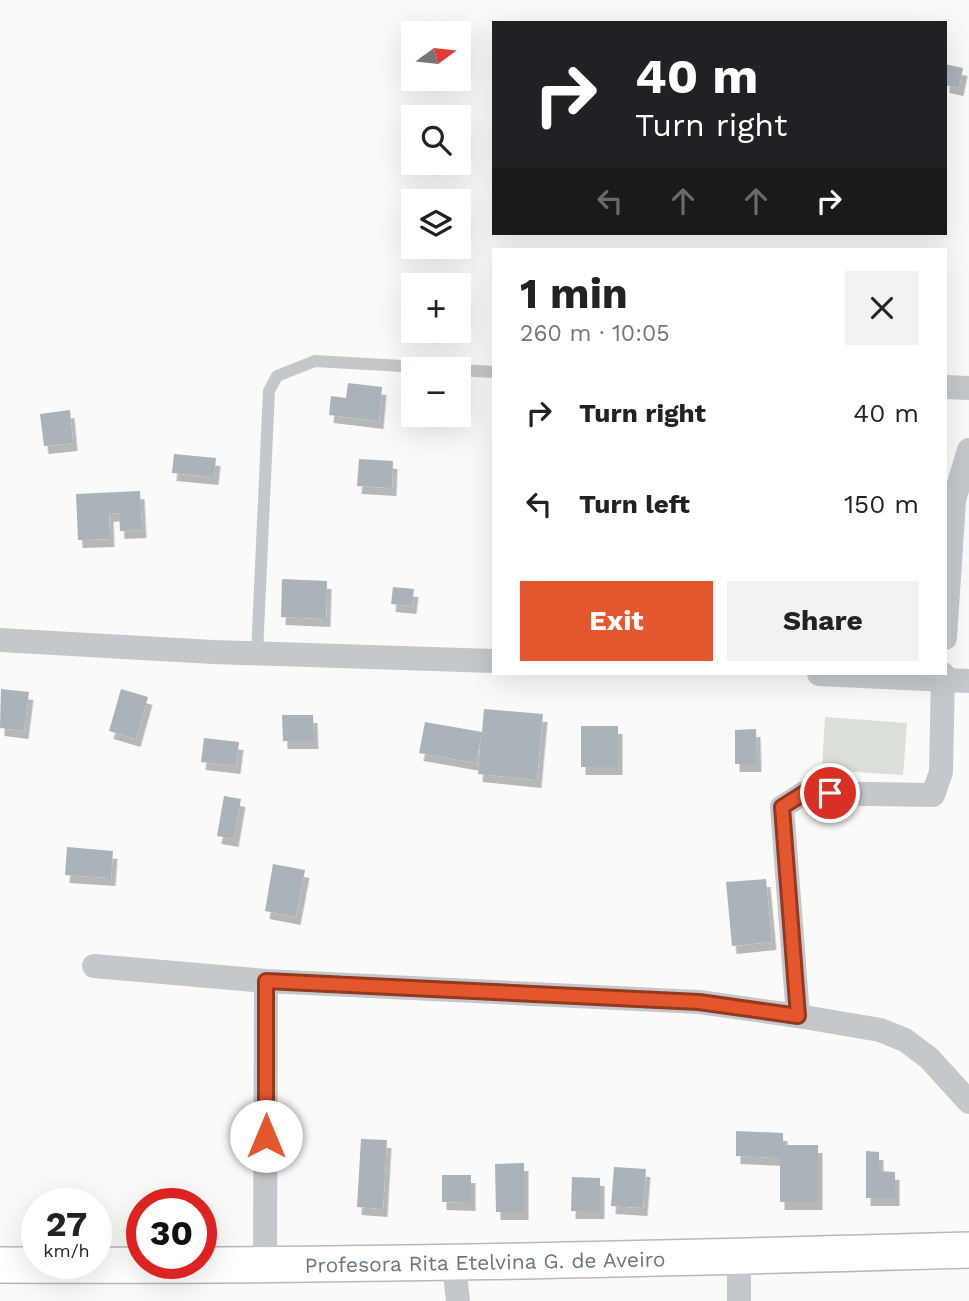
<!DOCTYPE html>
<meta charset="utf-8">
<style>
body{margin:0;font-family:"Work Sans",sans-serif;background:#f2f2f2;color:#222;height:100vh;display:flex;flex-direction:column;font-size:26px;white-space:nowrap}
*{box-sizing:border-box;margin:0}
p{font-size:23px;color:#767676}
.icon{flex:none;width:38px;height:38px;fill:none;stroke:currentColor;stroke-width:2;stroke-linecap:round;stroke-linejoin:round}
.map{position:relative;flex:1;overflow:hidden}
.details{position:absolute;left:492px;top:248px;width:455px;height:427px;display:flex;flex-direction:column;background:#fff;border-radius:0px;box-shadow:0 7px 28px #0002}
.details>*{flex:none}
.guide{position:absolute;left:492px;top:21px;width:455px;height:214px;border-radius:0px;box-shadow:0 7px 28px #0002;background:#202124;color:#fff;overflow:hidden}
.needle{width:46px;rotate:75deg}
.fabs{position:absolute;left:401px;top:21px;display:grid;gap:14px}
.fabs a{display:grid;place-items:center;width:70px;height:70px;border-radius:0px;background:#fff;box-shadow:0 7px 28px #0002;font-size:35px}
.speed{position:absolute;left:21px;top:1188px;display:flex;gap:14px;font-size:35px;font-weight:700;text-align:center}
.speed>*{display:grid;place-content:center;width:91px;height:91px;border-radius:50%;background:#fff;box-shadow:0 7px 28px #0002;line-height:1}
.speed small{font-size:18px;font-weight:400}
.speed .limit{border:10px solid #d22;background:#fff;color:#111}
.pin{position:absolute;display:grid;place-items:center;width:60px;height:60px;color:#fff;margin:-30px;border:4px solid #fff;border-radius:50%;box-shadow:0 2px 7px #0007}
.me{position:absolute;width:77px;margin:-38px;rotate:0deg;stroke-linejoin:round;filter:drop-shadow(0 0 5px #0008)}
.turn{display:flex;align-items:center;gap:24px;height:147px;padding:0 28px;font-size:32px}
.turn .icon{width:91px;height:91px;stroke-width:2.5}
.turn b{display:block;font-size:49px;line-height:60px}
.lanes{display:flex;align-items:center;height:66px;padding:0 28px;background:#0003;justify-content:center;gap:35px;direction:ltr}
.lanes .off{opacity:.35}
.round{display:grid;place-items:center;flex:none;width:74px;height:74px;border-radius:0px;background:#f2f2f2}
.headline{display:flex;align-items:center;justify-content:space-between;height:119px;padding:0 28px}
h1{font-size:42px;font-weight:700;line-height:52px}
.button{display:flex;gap:14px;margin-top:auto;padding:14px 28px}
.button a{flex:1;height:80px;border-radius:0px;background:#e4572e;color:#fff;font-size:28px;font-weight:700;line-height:80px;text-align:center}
.button a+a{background:#f2f2f2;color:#222}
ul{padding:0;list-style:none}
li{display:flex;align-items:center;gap:21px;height:91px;padding:0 28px}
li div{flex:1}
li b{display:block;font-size:26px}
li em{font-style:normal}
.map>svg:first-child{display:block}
</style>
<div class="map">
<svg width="969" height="1301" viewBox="0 0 969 1301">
<defs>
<filter id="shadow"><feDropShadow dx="4.5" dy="8" stdDeviation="0" flood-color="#0004"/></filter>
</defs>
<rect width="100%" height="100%" fill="#fafaf8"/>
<path fill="#dadfd7" d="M825 717 907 723 903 775 822 770Z"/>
<g fill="#aab3b9" filter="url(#shadow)">
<path d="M945 64 963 68 959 88 945 85Z"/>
<path d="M348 383 382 387 379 421 329 415 331 396 346 398Z"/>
<path d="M70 410 73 443 44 446 40 414Z"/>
<path d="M174 454 216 458 214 477 172 473Z"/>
<path d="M359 459 393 461 392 488 357 486Z"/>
<path d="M140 491 142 530 120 531 119 513 109 514 110 539 78 540 76 494Z"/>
<path d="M282 579 327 581 326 619 281 617Z"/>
<path d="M393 587 414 589 412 606 391 604Z"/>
<path d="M1 689 29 692 24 731 0 728Z"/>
<path d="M121 689 148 697 136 739 109 731Z"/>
<path d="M484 709 543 714 537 780 478 774 481 737 476 763 419 753 425 722 482 732Z"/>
<path d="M282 715H313L314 741H283Z"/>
<rect x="581" y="726" width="37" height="41"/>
<path d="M756 729 757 764H735V730Z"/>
<path d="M204 738 239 742 236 766 201 762Z"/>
<path d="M224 796 241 799 234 839 217 836Z"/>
<path d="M67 847 113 851 111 878 65 875Z"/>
<path d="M273 864 305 870 296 917 265 911Z"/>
<path d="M766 879 772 942 732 946 726 882Z"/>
<path d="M736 1131 783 1133V1145H818V1202H780V1158L736 1156Z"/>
<path d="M361 1139 387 1140 383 1209 357 1207Z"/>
<path d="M866 1151 879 1152V1171L895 1172V1198H866Z"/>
<path d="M524 1163V1212H496L495 1164Z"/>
<path d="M614 1167 646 1169 643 1208 611 1206Z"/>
<path d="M442 1175H471V1203L442 1202Z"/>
<path d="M572 1177 600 1178V1211H571Z"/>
</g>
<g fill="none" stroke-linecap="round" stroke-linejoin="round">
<g stroke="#b3babf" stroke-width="38">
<path id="secondary" d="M0 1265C323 1267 646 1259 969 1250"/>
</g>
<g stroke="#c3c8cc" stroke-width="12">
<path d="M458 370 494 372"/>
<path d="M257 653 269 391 277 376 315 361 454 369"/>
</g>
<g stroke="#c3c8cc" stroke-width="24">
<path d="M945 387 969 388"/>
<path d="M945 638 954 500 969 450"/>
<path d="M0 640 213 652 494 661"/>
<path d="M819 674 969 681"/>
<path d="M94 966 266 981 699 1002 798 1016 880 1030 905 1040 929 1058 969 1102"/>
<path d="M798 1016 782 807 804 793 933 795 941 772 943 674"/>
<path d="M454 1264 458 1301"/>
<path d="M265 1266 266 981"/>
<path d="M739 1301V1256"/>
</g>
<use href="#secondary" stroke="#fff" stroke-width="35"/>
</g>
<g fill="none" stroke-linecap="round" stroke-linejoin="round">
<g stroke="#94391e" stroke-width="18">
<path id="route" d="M266 1136V981L699 1002 798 1016 782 807 804 793H830"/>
</g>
<use href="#route" stroke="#e4572e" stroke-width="12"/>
</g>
<g text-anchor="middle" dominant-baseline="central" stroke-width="7" stroke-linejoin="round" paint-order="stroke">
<g font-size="21" fill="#657683" stroke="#fff">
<text transform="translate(485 1262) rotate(-1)">Profesora Rita Etelvina G. de Aveiro</text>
</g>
</g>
</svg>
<div class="fabs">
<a><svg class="needle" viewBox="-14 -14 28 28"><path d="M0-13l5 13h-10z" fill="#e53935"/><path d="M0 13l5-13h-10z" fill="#767676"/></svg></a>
<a><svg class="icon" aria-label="search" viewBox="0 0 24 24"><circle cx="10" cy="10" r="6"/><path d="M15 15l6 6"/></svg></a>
<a><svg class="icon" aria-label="layers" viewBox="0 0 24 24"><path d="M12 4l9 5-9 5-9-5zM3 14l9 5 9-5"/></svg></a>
<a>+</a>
<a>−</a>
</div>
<div class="speed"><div>27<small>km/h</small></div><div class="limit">30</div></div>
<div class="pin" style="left:830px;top:793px;background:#d93025"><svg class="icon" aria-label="arrive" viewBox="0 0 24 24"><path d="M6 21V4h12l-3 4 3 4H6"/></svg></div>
<svg class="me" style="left:266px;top:1136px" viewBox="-20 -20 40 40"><circle r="19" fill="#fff"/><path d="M0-13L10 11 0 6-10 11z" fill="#e4572e"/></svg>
<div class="guide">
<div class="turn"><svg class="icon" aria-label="right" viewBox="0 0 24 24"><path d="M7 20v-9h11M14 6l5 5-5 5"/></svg><div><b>40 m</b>Turn right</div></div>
<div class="lanes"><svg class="icon off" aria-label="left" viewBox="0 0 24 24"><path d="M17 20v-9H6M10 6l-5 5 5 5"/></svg><svg class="icon off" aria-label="ahead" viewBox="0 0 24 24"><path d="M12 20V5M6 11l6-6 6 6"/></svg><svg class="icon off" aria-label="ahead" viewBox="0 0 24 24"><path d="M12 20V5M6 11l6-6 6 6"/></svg><svg class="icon" aria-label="right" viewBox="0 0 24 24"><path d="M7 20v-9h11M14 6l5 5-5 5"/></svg></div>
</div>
<section class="details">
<div class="headline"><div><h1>1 min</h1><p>260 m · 10:05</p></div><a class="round"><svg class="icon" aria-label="close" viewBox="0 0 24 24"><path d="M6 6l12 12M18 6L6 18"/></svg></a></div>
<ul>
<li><svg class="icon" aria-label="right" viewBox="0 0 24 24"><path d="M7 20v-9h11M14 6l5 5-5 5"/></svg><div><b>Turn right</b></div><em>40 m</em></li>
<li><svg class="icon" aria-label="left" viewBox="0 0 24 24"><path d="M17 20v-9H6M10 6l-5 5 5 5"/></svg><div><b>Turn left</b></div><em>150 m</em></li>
</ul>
<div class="button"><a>Exit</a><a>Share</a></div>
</section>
</div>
